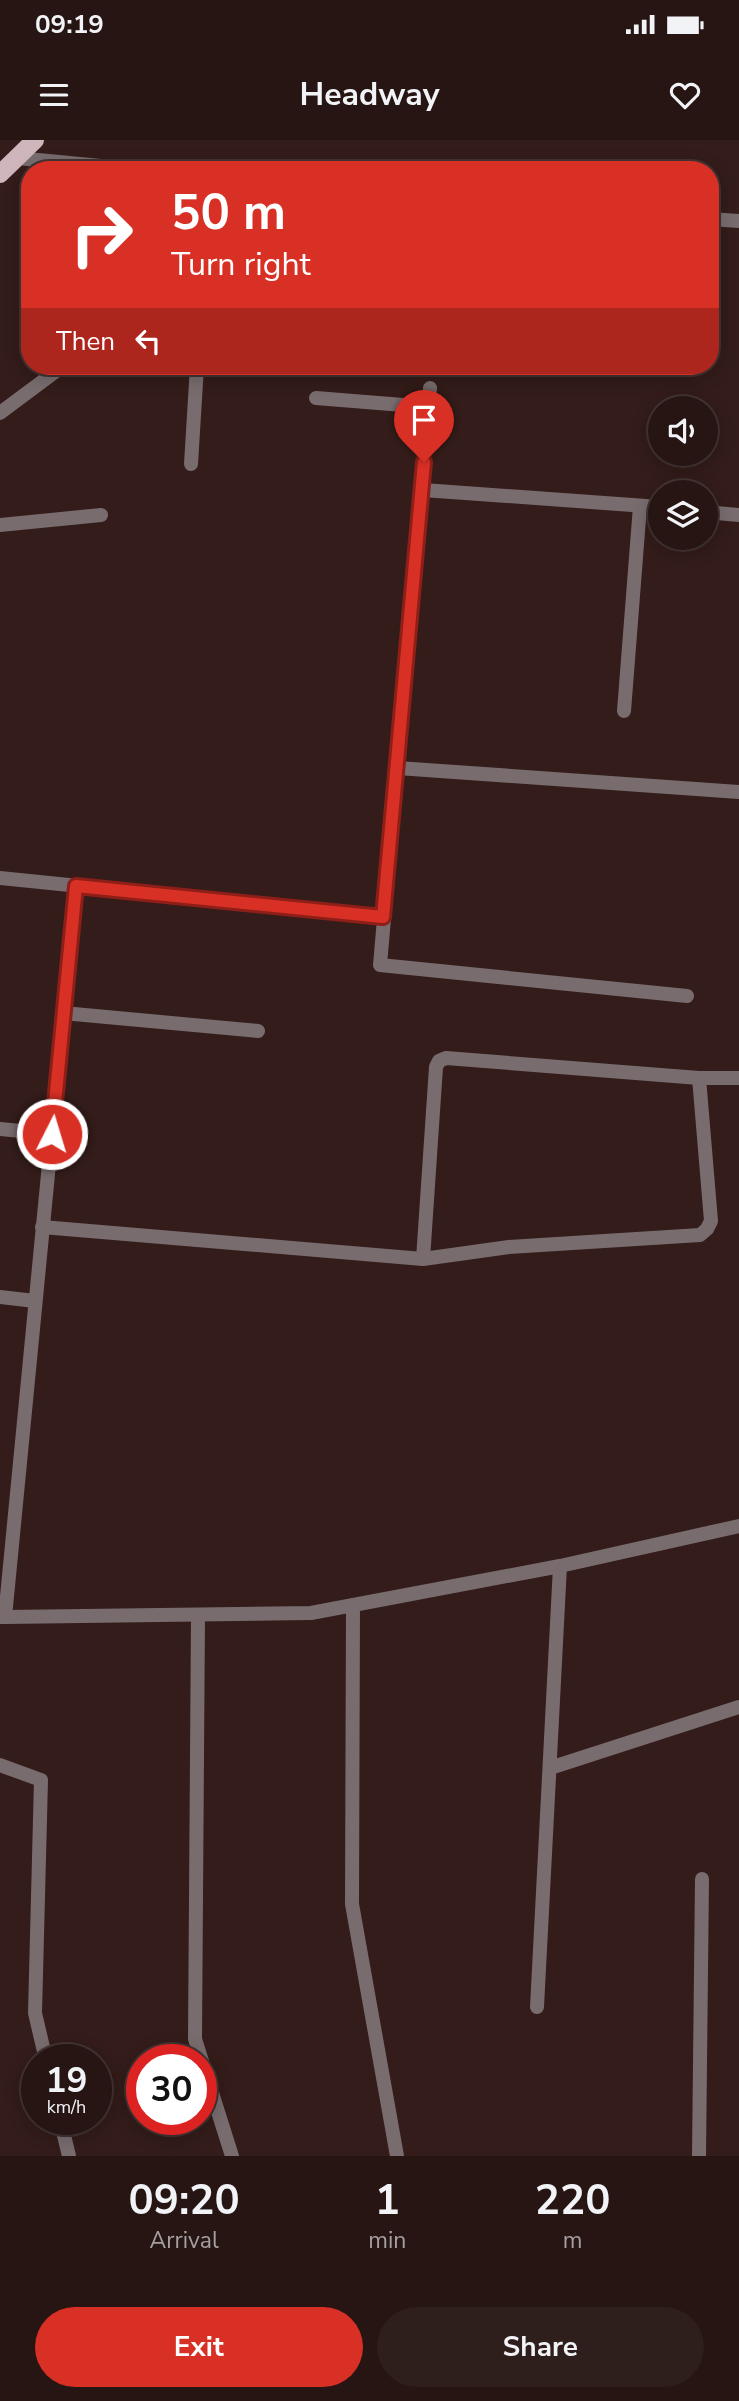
<!DOCTYPE html>
<style>
body{margin:0;font-family:"Nunito Sans",sans-serif;background:#2e1e1c;color:#f1f3f6;height:100vh;display:flex;flex-direction:column;font-size:26px;white-space:nowrap}
*{box-sizing:border-box;margin:0}
p{font-size:23px;color:#a49fa0}
.icon{flex:none;width:38px;height:38px;fill:none;stroke:currentColor;stroke-width:2;stroke-linecap:round;stroke-linejoin:round}
.map{position:relative;height:2016px;overflow:hidden}
.panel{display:flex;flex-direction:column;background:#261513;flex:1}
.panel>*{flex:none}
.banner{position:absolute;left:21px;top:21px;width:698px;height:214px;border-radius:28px;box-shadow:0 4px 18px #0003,0 0 0 2px #423433;background:#d93025;color:#fff;overflow:hidden}
.fabs{position:absolute;left:648px;top:256px;display:grid;gap:14px}
.fabs a{display:grid;place-items:center;width:70px;height:70px;border-radius:50%;background:#261513;box-shadow:0 4px 18px #0003,0 0 0 2px #423433;font-size:35px}
.speed{position:absolute;left:21px;top:1904px;display:flex;gap:14px;font-size:35px;font-weight:700;text-align:center}
.speed>*{display:grid;place-content:center;width:91px;height:91px;border-radius:50%;background:#261513;box-shadow:0 4px 18px #0003,0 0 0 2px #423433;line-height:1}
.speed small{font-size:18px;font-weight:400}
.speed .limit{border:10px solid #d22;background:#fff;color:#111}
.pin{position:absolute;display:grid;place-items:center;width:60px;height:60px;color:#fff;margin:-72px -30px;border-radius:50% 50% 50% 0;rotate:-45deg;box-shadow:0 0 7px #0007}
.pin .icon{rotate:45deg}
.me{position:absolute;width:77px;margin:-38px;rotate:5deg;stroke-linejoin:round;filter:drop-shadow(0 0 5px #0008)}
.turn{display:flex;align-items:center;gap:24px;height:147px;padding:0 35px;font-size:32px}
.turn .icon{width:91px;height:91px;stroke-width:2.5}
.turn b{display:block;font-size:49px;line-height:60px}
.then{display:flex;align-items:center;height:66px;padding:0 35px;background:#0003;gap:14px;font-size:26px}
.eta{display:flex;justify-content:space-evenly;align-items:center;height:119px;text-align:center}
.eta b{font-size:42px;font-weight:700;line-height:49px}
.action{display:flex;gap:14px;margin-top:auto;padding:14px 35px}
.action a{flex:1;height:80px;border-radius:42px;background:#d93025;color:#fff;font-size:28px;font-weight:700;line-height:80px;text-align:center}
.action a+a{background:#2e1e1c;color:#f1f3f6}
.status{display:flex;justify-content:space-between;align-items:center;height:49px;padding:0 35px;background:#261513;direction:ltr}
.status svg{height:19px;fill:currentColor}
header{display:flex;justify-content:space-between;align-items:center;height:91px;padding:0 35px;background:#261513;font-size:32px;font-weight:700}
.map>svg:first-child{display:block}
</style>
<div class="status"><b>09:19</b><svg viewBox="0 0 49 12"><path d="M0 12V9h3v3zM5 12V6h3v6zM10 12V3h3v9zM15 12V0h3v12zM26 1h20v11H26zM47 4h2v5h-2z"/></svg></div>
<header><svg class="icon" aria-label="menu" viewBox="0 0 24 24"><path d="M4 6h16M4 12h16M4 18h16"/></svg>Headway<svg class="icon" aria-label="heart" viewBox="0 0 24 24"><path d="M12 20l-8-8c-3-5 5-10 8-4 3-6 11-1 8 4z"/></svg></header>
<div class="map">
<svg width="739" height="2016" viewBox="0 0 739 2016">
<rect width="100%" height="100%" fill="#331c19"/>
<g fill="none" stroke-linecap="round" stroke-linejoin="round">
<g stroke="#786c6f" stroke-width="14">
<path d="M17 18 143 30"/>
<path d="M710 79 739 81"/>
<path d="M430 248 380 825 687 856"/>
<path d="M316 258 428 267"/>
<path d="M0 273 63 226"/>
<path d="M191 324 197 226"/>
<path d="M423 350 660 367"/>
<path d="M705 372 739 375"/>
<path d="M0 385 101 375"/>
<path d="M624 571 640 366"/>
<path d="M398 628 739 652"/>
<path d="M0 738 383 777"/>
<path d="M63 873 258 891"/>
<path d="M0 989 52 994"/>
<path d="M42 1087 423 1119 509 1107 700 1095 707 1089 711 1081 699 938"/>
<path d="M423 1119 436 927 439 921 446 918 699 938H739"/>
<path d="M0 1157 35 1161"/>
<path d="M560 1426 739 1386"/>
<path d="M353 1465 352 1764 397 2016"/>
<path d="M198 1475 195 1899 232 2016"/>
<path d="M0 1477H5L76 746"/>
<path d="M5 1477 311 1473 560 1426 537 1867"/>
<path d="M0 1625 41 1640 35 1873 46 1920"/>
<path d="M550 1628 739 1567"/>
<path d="M60 1979 69 2016"/>
<path d="M699 2016 702 1739"/>
</g>
<path stroke="#cfb5bc" stroke-width="18" d="M0 34 35 0"/>
</g>
<g fill="none" stroke-linecap="round" stroke-linejoin="round">
<g stroke="#8d1f18" stroke-width="18">
<path id="route" d="M52 994 76 746 383 777 424 322"/>
</g>
<use href="#route" stroke="#d93025" stroke-width="12"/>
</g>
</svg>
<div class="fabs">
<a><svg class="icon" aria-label="sound" viewBox="0 0 24 24"><path d="M4 9h4l5-4v14l-5-4H4zM17 9q2 3 0 6"/></svg></a>
<a><svg class="icon" aria-label="layers" viewBox="0 0 24 24"><path d="M12 4l9 5-9 5-9-5zM3 14l9 5 9-5"/></svg></a>
</div>
<div class="speed"><div>19<small>km/h</small></div><div class="limit">30</div></div>
<div class="pin" style="left:424px;top:322px;background:#d93025"><svg class="icon" aria-label="arrive" viewBox="0 0 24 24"><path d="M6 21V4h12l-3 4 3 4H6"/></svg></div>
<svg class="me" style="left:52px;top:994px" viewBox="-20 -20 40 40"><circle r="17" fill="#d93025" stroke="#fff" stroke-width="3"/><path d="M0-11L8 9 0 5-8 9z" fill="#fff"/></svg>
<div class="banner">
<div class="turn"><svg class="icon" aria-label="right" viewBox="0 0 24 24"><path d="M7 20v-9h11M14 6l5 5-5 5"/></svg><div><b>50 m</b>Turn right</div></div>
<div class="then">Then<svg class="icon" aria-label="left" viewBox="0 0 24 24"><path d="M17 20v-9H6M10 6l-5 5 5 5"/></svg></div>
</div>
</div>
<section class="panel">
<div class="eta">
<div><b>09:20</b><p>Arrival</p></div>
<div><b>1</b><p>min</p></div>
<div><b>220</b><p>m</p></div>
</div>
<div class="action"><a>Exit</a><a>Share</a></div>
</section>
